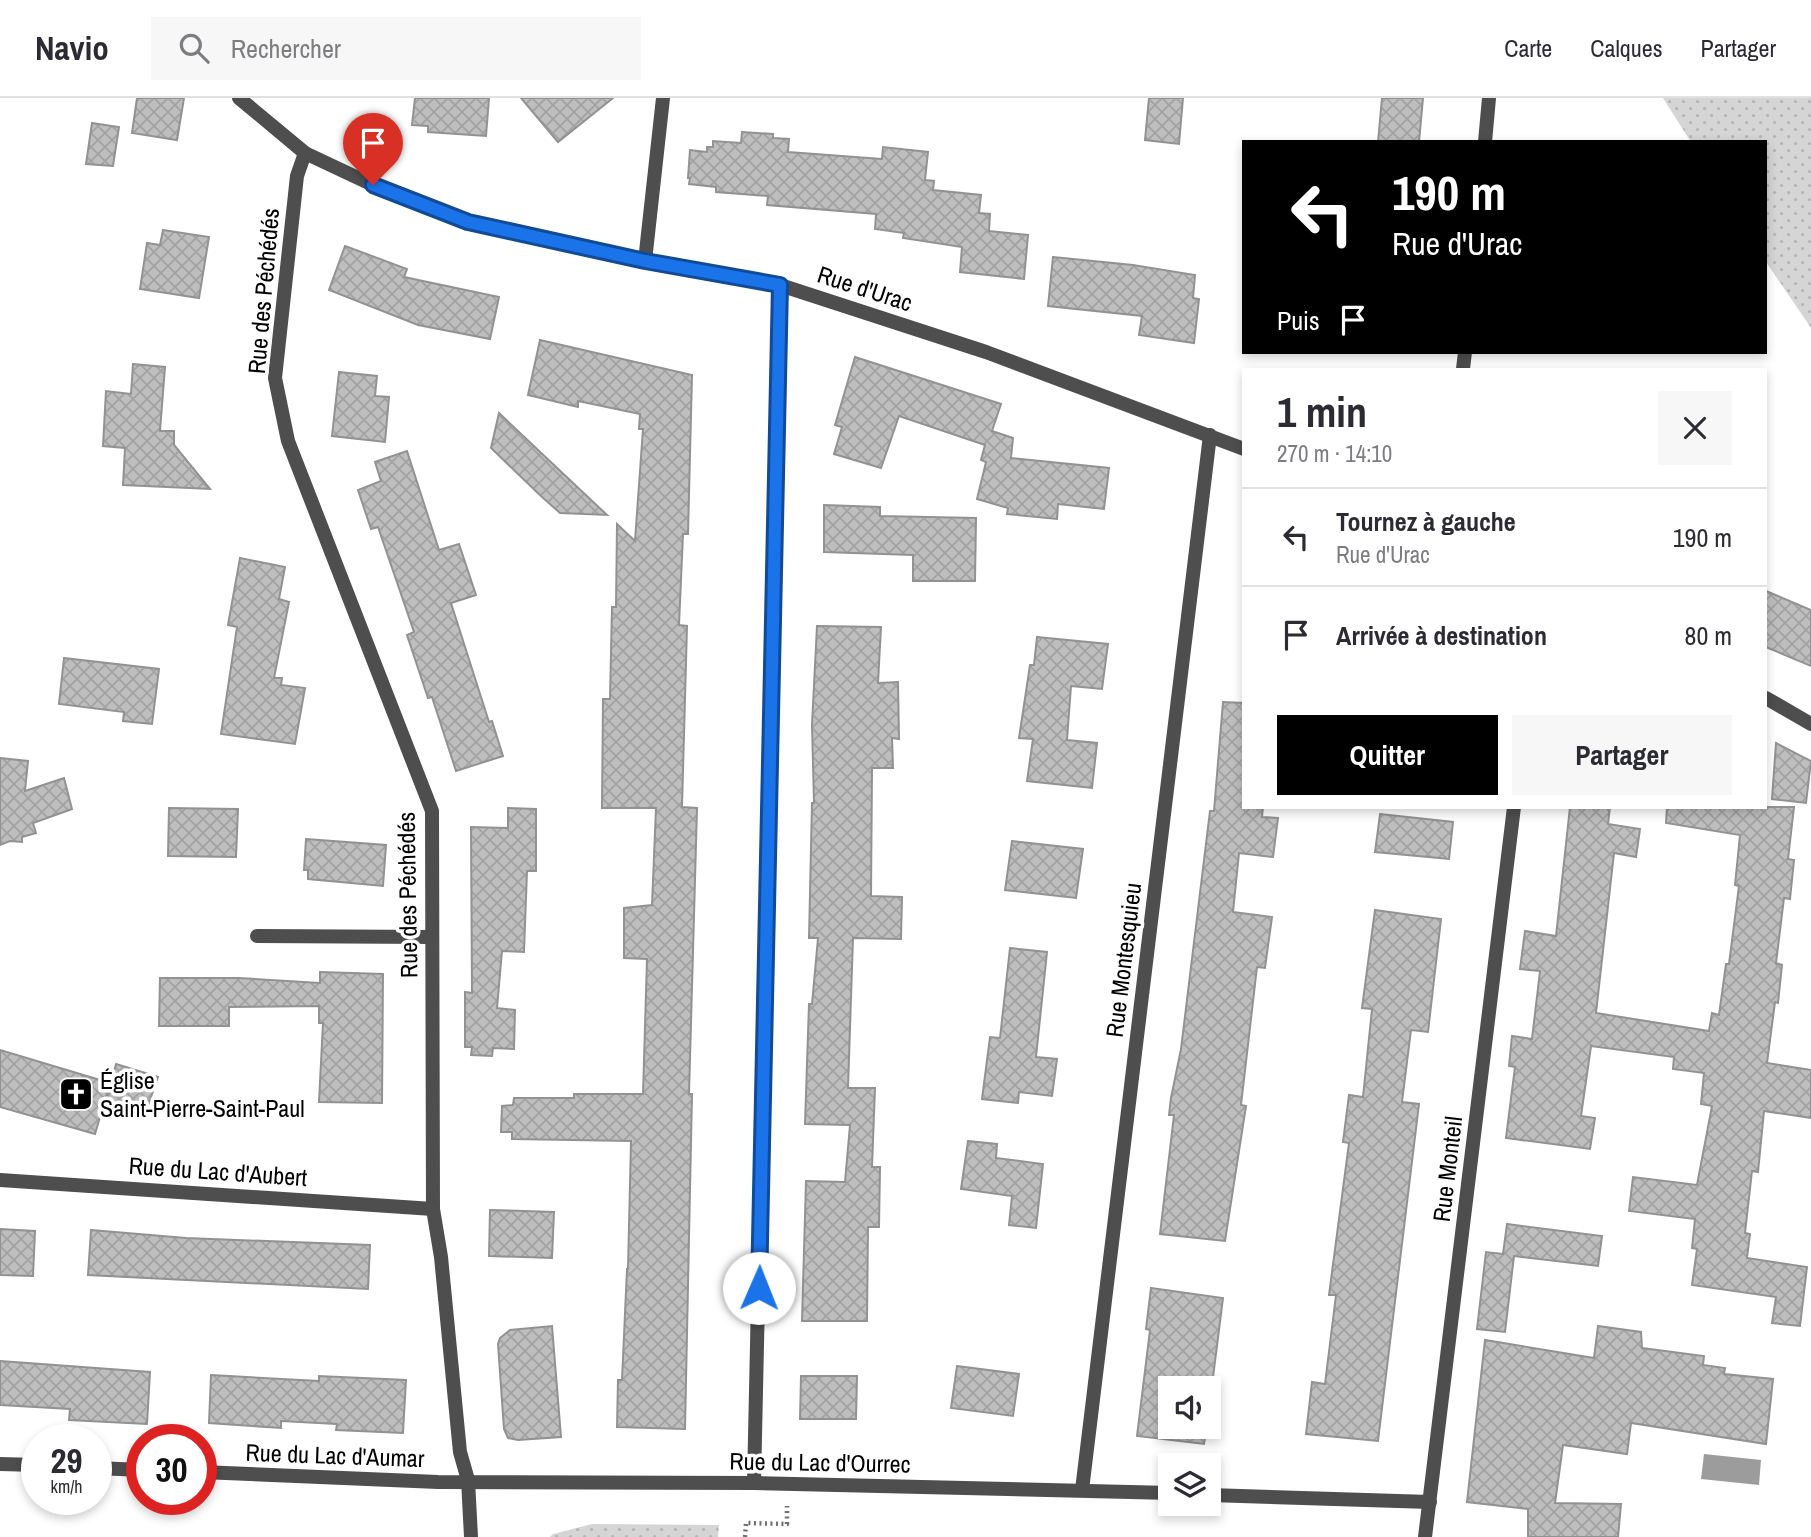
<!DOCTYPE html>
<html lang="fr">
<meta charset="utf-8">
<style>
body{margin:0;font-family:"Archivo Narrow",sans-serif;background:#f7f7f7;color:#2b2b33;height:100vh;display:flex;flex-direction:column;font-size:26px;white-space:nowrap}
*{box-sizing:border-box;margin:0}
p{font-size:23px;color:#7c7c81}
.icon{flex:none;width:38px;height:38px;fill:none;stroke:currentColor;stroke-width:2;stroke-linecap:round;stroke-linejoin:round}
.map{position:relative;flex:1;overflow:hidden}
.panel{position:absolute;left:1242px;top:270px;width:525px;height:441px;display:flex;flex-direction:column;background:#fff;border-radius:0px;box-shadow:0 4px 10px #0003}
.panel>*{flex:none}
.top-card{position:absolute;left:1242px;top:42px;width:525px;height:214px;border-radius:0px;box-shadow:0 4px 10px #0003;background:#000;color:#fff;overflow:hidden}
.controls{position:absolute;left:1158px;top:1278px;display:grid;gap:14px}
.controls a{display:grid;place-items:center;width:63px;height:63px;border-radius:0px;background:#fff;box-shadow:0 4px 10px #0003;font-size:35px}
.speed{position:absolute;left:21px;top:1326px;display:flex;gap:14px;font-size:35px;font-weight:700;text-align:center}
.speed>*{display:grid;place-content:center;width:91px;height:91px;border-radius:50%;background:#fff;box-shadow:0 4px 10px #0003;line-height:1}
.speed small{font-size:18px;font-weight:400}
.speed .limit{border:10px solid #d22;background:#fff;color:#111}
.pin{position:absolute;display:grid;place-items:center;width:60px;height:60px;color:#fff;margin:-72px -30px;border-radius:50% 50% 50% 0;rotate:-45deg;box-shadow:0 0 7px #0007}
.pin .icon{rotate:45deg}
.me{position:absolute;width:77px;margin:-38px;rotate:1deg;stroke-linejoin:round;filter:drop-shadow(0 0 5px #0008)}
.turn{display:flex;align-items:center;gap:24px;height:147px;padding:0 35px;font-size:32px}
.turn .icon{width:91px;height:91px;stroke-width:2.5}
.turn b{display:block;font-size:49px;line-height:60px}
.then{display:flex;align-items:center;height:66px;padding:0 35px;background:#0003;gap:14px;font-size:26px}
.round{display:grid;place-items:center;flex:none;width:74px;height:74px;border-radius:0px;background:#f7f7f7}
.head{display:flex;align-items:center;justify-content:space-between;height:119px;padding:0 35px}
h1{font-size:42px;font-weight:700;line-height:52px}
.button{display:flex;gap:14px;margin-top:auto;padding:14px 35px}
.button a{flex:1;height:80px;border-radius:0px;background:#000;color:#fff;font-size:28px;font-weight:700;line-height:80px;text-align:center}
.button a+a{background:#f7f7f7;color:#2b2b33}
ul{padding:0;list-style:none}
li{display:flex;align-items:center;gap:21px;height:98px;padding:0 35px;border-top:2px solid #e1e1e2}
li div{flex:1}
li b{display:block;font-size:26px}
li em{font-style:normal}
header{display:flex;align-items:center;gap:42px;box-sizing:border-box;height:98px;padding:0 35px;background:#fff;border-bottom:2px solid #e1e1e2}
header strong{font-size:33px}
nav{display:flex;gap:38px;margin-inline-start:auto;font-size:24px}
.search{width:490px;height:63px;background:#f7f7f7;display:flex;align-items:center;gap:18px;box-sizing:border-box;padding:0 24px;border-radius:0px;color:#7c7c81;font-size:26px}
.map>svg:first-child{display:block}
</style>
<header>
<strong>Navio</strong>
<div class="search"><svg class="icon" aria-label="search" viewBox="0 0 24 24"><circle cx="10" cy="10" r="6"/><path d="M15 15l6 6"/></svg>Rechercher</div>
<nav><a>Carte</a><a>Calques</a><a>Partager</a></nav>
</header>
<div class="map">
<svg width="1811" height="1439" viewBox="0 0 1811 1439">
<defs>
<pattern id="grass-dots" width="8" height="8" patternUnits="userSpaceOnUse" patternTransform="scale(1.75)"><rect width="8" height="8" fill="#d5d5d5"/><path d="M2 2h.1M6 6h.1" fill="none" stroke="#b5b5b5" stroke-width="1.8" stroke-linecap="round"/></pattern>
<pattern id="building-cross-hatch" width="8" height="8" patternUnits="userSpaceOnUse" patternTransform="scale(1.75)"><rect width="8" height="8" fill="#bebebe"/><path d="M0 0l8 8M0 8l8-8" fill="none" stroke="#a2a2a2"/></pattern>
</defs>
<rect width="100%" height="100%" fill="#fff"/>
<g fill="url(#grass-dots)">
<path d="M1663 0H1811V230L1766 164V44H1691Z"/>
<path d="M592 1426 719 1427 718 1439H550L553 1436Z"/>
</g>
<path fill="#9c9c9c" d="M1704 1356 1761 1362 1759 1387 1701 1381Z"/>
<g fill="url(#building-cross-hatch)" stroke="#929292" stroke-width="2">
<path d="M137 0H184L177 42 132 35Z"/>
<path d="M415 0H489L486 38 428 34V28L412 27Z"/>
<path d="M521 0H613L558 44Z"/>
<path d="M1149 0H1183L1179 46 1145 42Z"/>
<path d="M1382 0H1423L1419 44H1378Z"/>
<path d="M92 25 119 29 113 68 86 66Z"/>
<path d="M742 34 773 36V40L789 41 788 54 882 61 883 49 928 54 925 82 934 83 933 92 981 97 979 115 990 116 989 133 1028 137 1024 181 960 174 962 149 903 140 904 135 875 131 876 116 767 107 768 98 716 94V89L689 86 690 80H688L690 52 707 54V49H713V43L741 45Z"/>
<path d="M163 132 209 139 199 200 140 191 147 145 160 147Z"/>
<path d="M345 148 407 171 404 179 499 199 490 241 418 227 329 192Z"/>
<path d="M1053 159 1133 167 1195 177 1193 200 1199 201 1194 245 1139 237 1142 218 1048 208Z"/>
<path d="M540 242 692 277 688 436H683L679 527 687 528 682 709 697 710 689 996H692L685 1331 617 1329 618 1282H622L627 1171H628L631 1043 512 1041V1034H501L502 1008 513 1007 514 1000H574V996H643L647 861 624 860V810L652 807 656 710H602L603 601H610L612 509H616L617 426 635 443 643 331H639L640 316 578 303V309L528 297Z"/>
<path d="M855 259 1001 306 992 333 1013 340 1011 360 1109 370 1104 411 1058 406 1057 421 1007 416 1008 410 977 401 986 364 981 362 985 347 899 318 881 370 834 356 842 329 835 327Z"/>
<path d="M133 266 165 269 160 333H174V347L210 391 123 387 125 350 103 348 106 293 131 296Z"/>
<path d="M339 274 377 278 375 298 389 299 385 344 332 338Z"/>
<path d="M499 315 537 351 607 417 560 415 542 399 491 350Z"/>
<path d="M407 353 439 452 459 446 476 497 451 505 489 624 492 623 503 658 456 673 432 599 428 600 407 537 414 534 378 429 371 431 358 392 381 383 375 364Z"/>
<path d="M824 407 880 409V418L976 420 975 483H913V457L824 454Z"/>
<path d="M240 460 285 469 279 501 289 504 274 580H282L281 587 305 590 295 646 221 636 237 529 228 527Z"/>
<path d="M1766 493 1811 512V568L1766 549Z"/>
<path d="M817 528 881 529 878 585 898 584 899 641 892 640 893 670H872L871 798 902 799 901 841 853 840 848 990H875L872 1069H880L879 1129H868L867 1223H802L806 1083 845 1084 850 1027 805 1026 809 906H812L818 840H809L812 705H814L812 627Z"/>
<path d="M1037 539 1108 546 1102 591 1071 588 1067 642 1097 645 1092 690 1027 683 1033 641 1019 640 1030 567H1034Z"/>
<path d="M64 560 159 571 152 626 123 623 124 614 59 606Z"/>
<path d="M1223 604 1244 605V709H1263L1262 719 1278 720 1273 759 1239 755 1233 814 1272 819 1265 870 1257 869 1241 1007 1246 1008 1225 1143 1160 1136 1174 1017H1169L1171 1000 1181 951 1210 713H1214Z"/>
<path d="M1776 645 1811 663 1806 705 1772 701Z"/>
<path d="M0 660 28 663 25 693 64 680 72 711 33 725 36 735 22 739V744L10 743 0 747Z"/>
<path d="M1570 709H1610L1608 726 1640 731 1636 759 1614 755 1596 915 1709 933 1712 915 1719 917 1726 866H1729L1739 788 1735 787 1740 737 1666 725 1667 709H1794L1788 761 1794 762 1790 801 1784 800 1776 865 1782 867 1778 905 1775 904 1767 965 1811 972V1020L1764 1013 1758 1074 1752 1073 1745 1135 1750 1136 1747 1160 1807 1169 1800 1228 1772 1225 1776 1199 1692 1187 1697 1151 1692 1150 1695 1121 1629 1113 1633 1079 1697 1087 1712 1008 1701 1006 1704 975 1673 971 1674 959 1591 948 1581 1018 1595 1020 1590 1051 1506 1040 1515 969 1509 968 1512 938 1532 941 1540 873 1520 871 1525 833 1556 838Z"/>
<path d="M169 710 238 711 236 759 168 758Z"/>
<path d="M508 710 536 711V773H527L524 854 502 853 497 910 515 912 514 951 493 950 492 958 471 957 472 949H465V894L472 895 471 729 508 730Z"/>
<path d="M1380 716 1453 724 1449 761 1375 754Z"/>
<path d="M306 741 386 747 383 788 308 781V772H304Z"/>
<path d="M1012 743 1083 751 1076 800 1005 792Z"/>
<path d="M1375 812 1441 821 1428 934 1411 932 1402 1004 1419 1006 1378 1343 1306 1336 1312 1284 1325 1286 1336 1197H1329L1349 1045 1343 1044 1349 997 1363 999 1372 911 1362 910Z"/>
<path d="M1010 850 1047 854 1036 959 1057 961 1052 998 1019 994 1018 1005 982 1001 990 939 1000 940Z"/>
<path d="M320 874 383 876 382 1005 319 1004 323 925H319V908L229 909V928H159L160 880H239L320 885Z"/>
<path d="M0 952 110 985 95 1036 0 1009Z"/>
<path d="M116 966 158 979 144 1019 105 1007Z"/>
<path d="M968 1043 997 1046 996 1060 1043 1066 1036 1130 1009 1127 1012 1098 961 1091Z"/>
<path d="M490 1112 554 1114 552 1160 489 1158Z"/>
<path d="M1507 1126 1602 1138 1598 1168 1514 1158 1505 1234 1477 1231 1486 1154 1503 1156Z"/>
<path d="M0 1131 35 1133 33 1178 0 1177Z"/>
<path d="M91 1132 186 1140 370 1147 368 1191 88 1177Z"/>
<path d="M1151 1190 1223 1200 1209 1311V1290H1171V1328H1207L1204 1346 1137 1338 1150 1232 1146 1231Z"/>
<path d="M552 1228 561 1339 518 1342 508 1340 504 1331 498 1246 500 1240 510 1232Z"/>
<path d="M1598 1228 1641 1234 1642 1250 1704 1258 1703 1267 1725 1270 1724 1276 1773 1281 1766 1346 1631 1325 1627 1356 1563 1347 1555 1405 1621 1406 1618 1439H1528V1411L1467 1404 1485 1242 1594 1260Z"/>
<path d="M0 1263 150 1274 147 1326 69 1322 70 1311 0 1307Z"/>
<path d="M957 1268 1019 1276 1013 1318 951 1310Z"/>
<path d="M211 1277 319 1283V1278L406 1282 403 1335 336 1332 337 1326 281 1323V1330L209 1325Z"/>
<path d="M801 1278H857L856 1321H800Z"/>
</g>
<g fill="none" stroke-linecap="round" stroke-linejoin="round">
<path stroke="#707070" stroke-width="4.5" stroke-dasharray="2 3.5" stroke-linecap="butt" d="M745 1439 746 1425 787 1426V1408"/>
<path stroke="#4e4e4e" stroke-width="14" d="M257 838 432 839"/>
<g stroke="#4e4e4e" stroke-width="14">
<path d="M239 0 305 55 373 87 468 124 645 163 780 187 986 254 1244 351"/>
<path d="M1485 44 1489 0"/>
<path d="M305 55 297 78 275 280 288 343 432 713 433 1111 441 1159 460 1354 468 1382 471 1439"/>
<path d="M645 163 663 0"/>
<path d="M1463 271 1465 254"/>
<path d="M1766 600 1811 626"/>
<path d="M0 1082 433 1111"/>
<path d="M0 1366 37 1367"/>
<path d="M96 1370 142 1372"/>
<path d="M201 1374 438 1384 754 1385 1171 1395"/>
<path d="M754 1385 780 187"/>
<path d="M1082 1392 1210 337"/>
<path d="M1209 1397 1430 1404"/>
<path d="M1425 1439 1514 709"/>
</g>
</g>
<g fill="none" stroke-linecap="round" stroke-linejoin="round">
<g stroke="#114b97" stroke-width="18">
<path id="route" d="M373 87 468 124 645 163 780 187 759 1190"/>
</g>
<use href="#route" stroke="#1a73e8" stroke-width="12"/>
</g>
<defs>
<g id="church-square" transform="scale(1.75)"><rect x="-9" y="-9" width="18" height="18" rx="4" fill="#000" stroke="#fff"/><path d="M-1.2-6h2.4v3.5h3.3v2.4h-3.3V6h-2.4V-.1h-3.3v-2.4h3.3Z" fill="#fff"/></g>
</defs>
<g fill-rule="evenodd">
<use href="#church-square" x="76" y="996"/>
</g>
<g text-anchor="middle" dominant-baseline="central" stroke-width="7" stroke-linejoin="round" paint-order="stroke">
<g font-size="24" fill="#000" stroke="#fff">
<text transform="translate(865 190) rotate(18)">Rue d'Urac</text>
<text transform="translate(263 193) rotate(-85)">Rue des Péchédés</text>
<text transform="translate(407 797) rotate(-91)">Rue des Péchédés</text>
<text transform="translate(1123 862) rotate(-83)">Rue Montesquieu</text>
<text transform="translate(1447 1071) rotate(-83)">Rue Monteil</text>
<text transform="translate(218 1073) rotate(4)">Rue du Lac d'Aubert</text>
<text transform="translate(335 1357) rotate(2)">Rue du Lac d'Aumar</text>
<text transform="translate(820 1364) rotate(1)">Rue du Lac d'Ourrec</text>
</g>
<g font-size="24" fill="#000" stroke="#fff" text-anchor="start">
<text x="100" y="982">Église<tspan x="100" dy="28">Saint-Pierre-Saint-Paul</tspan></text>
</g>
</g>
</svg>
<div class="controls">
<a><svg class="icon" aria-label="sound" viewBox="0 0 24 24"><path d="M4 9h4l5-4v14l-5-4H4zM17 9q2 3 0 6"/></svg></a>
<a><svg class="icon" aria-label="layers" viewBox="0 0 24 24"><path d="M12 4l9 5-9 5-9-5zM3 14l9 5 9-5"/></svg></a>
</div>
<div class="speed"><div>29<small>km/h</small></div><div class="limit">30</div></div>
<div class="pin" style="left:373px;top:87px;background:#d93025"><svg class="icon" aria-label="arrive" viewBox="0 0 24 24"><path d="M6 21V4h12l-3 4 3 4H6"/></svg></div>
<svg class="me" style="left:759px;top:1190px" viewBox="-20 -20 40 40"><circle r="19" fill="#fff"/><path d="M0-13L10 11 0 6-10 11z" fill="#1a73e8"/></svg>
<div class="top-card">
<div class="turn"><svg class="icon" aria-label="left" viewBox="0 0 24 24"><path d="M17 20v-9H6M10 6l-5 5 5 5"/></svg><div><b>190 m</b>Rue d'Urac</div></div>
<div class="then">Puis<svg class="icon" aria-label="arrive" viewBox="0 0 24 24"><path d="M6 21V4h12l-3 4 3 4H6"/></svg></div>
</div>
<section class="panel">
<div class="head"><div><h1>1 min</h1><p>270 m · 14:10</p></div><a class="round"><svg class="icon" aria-label="close" viewBox="0 0 24 24"><path d="M6 6l12 12M18 6L6 18"/></svg></a></div>
<ul>
<li><svg class="icon" aria-label="left" viewBox="0 0 24 24"><path d="M17 20v-9H6M10 6l-5 5 5 5"/></svg><div><b>Tournez à gauche</b><p>Rue d'Urac</p></div><em>190 m</em></li>
<li><svg class="icon" aria-label="arrive" viewBox="0 0 24 24"><path d="M6 21V4h12l-3 4 3 4H6"/></svg><div><b>Arrivée à destination</b></div><em>80 m</em></li>
</ul>
<div class="button"><a>Quitter</a><a>Partager</a></div>
</section>
</div>
